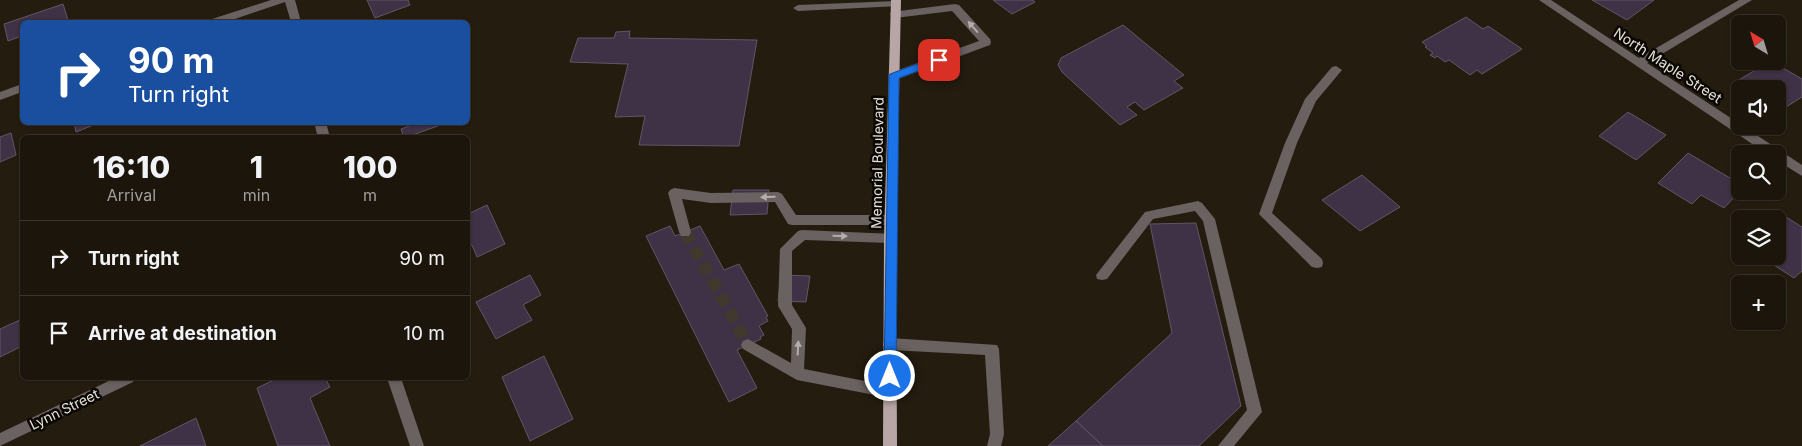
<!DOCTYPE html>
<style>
body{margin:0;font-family:Inter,sans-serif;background:#241e14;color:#f1f3f6;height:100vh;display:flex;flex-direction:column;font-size:19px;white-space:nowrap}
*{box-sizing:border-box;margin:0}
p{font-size:16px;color:#a09f9d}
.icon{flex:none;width:28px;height:28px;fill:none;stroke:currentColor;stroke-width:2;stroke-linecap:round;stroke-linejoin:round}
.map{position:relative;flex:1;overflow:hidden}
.details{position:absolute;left:20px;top:135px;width:450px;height:245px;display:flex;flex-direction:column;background:#1b150b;border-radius:8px;box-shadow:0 1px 4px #0004,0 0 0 1px #39342c}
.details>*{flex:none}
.guide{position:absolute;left:20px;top:20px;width:450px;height:105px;border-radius:8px;box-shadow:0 1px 4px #0004,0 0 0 1px #39342c;background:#1a4fa0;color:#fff;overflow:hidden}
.needle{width:32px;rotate:322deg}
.buttons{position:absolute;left:1731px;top:15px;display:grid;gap:10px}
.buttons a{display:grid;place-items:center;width:55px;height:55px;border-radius:8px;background:#1b150b;box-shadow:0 1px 4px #0004,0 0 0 1px #39342c;font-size:25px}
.pin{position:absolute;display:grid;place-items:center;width:42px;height:42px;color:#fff;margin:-21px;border-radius:10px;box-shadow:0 2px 8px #0006}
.me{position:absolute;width:55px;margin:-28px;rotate:0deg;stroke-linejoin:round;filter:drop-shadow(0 0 4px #0008)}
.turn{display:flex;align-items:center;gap:18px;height:105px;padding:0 25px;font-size:22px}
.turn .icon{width:65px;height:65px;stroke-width:2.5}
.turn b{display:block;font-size:35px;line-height:42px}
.eta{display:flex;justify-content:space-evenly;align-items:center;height:85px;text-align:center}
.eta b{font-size:30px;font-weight:800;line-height:35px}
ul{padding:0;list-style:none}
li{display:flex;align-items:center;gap:15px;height:75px;padding:0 25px;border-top:1px solid #39342c}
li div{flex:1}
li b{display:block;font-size:19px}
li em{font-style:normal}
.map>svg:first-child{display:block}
</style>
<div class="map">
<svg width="1802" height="446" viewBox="0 0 1802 446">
<rect width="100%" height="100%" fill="#241c0f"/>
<g fill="#3f3146" stroke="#605765">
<path d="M367 0H408L410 5 375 18Z"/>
<path d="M993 0H1033L1035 2 1012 14Z"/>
<path d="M1592 0H1654L1627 20Z"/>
<path d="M63 4 68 20 62 22H22V36L8 41 4 24Z"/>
<path d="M1466 17 1483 29 1488 26 1522 49 1482 74 1477 70 1470 75 1449 60 1445 62 1437 56 1435 58 1430 55 1433 53 1425 47 1427 46 1422 42Z"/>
<path d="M1123 25 1184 75 1174 81 1183 88 1144 110 1135 102 1127 107 1137 115 1120 125 1062 72 1058 65 1061 58Z"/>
<path d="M630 31 629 38 757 40 739 146 639 145 645 116 615 117 628 64 570 62 578 38H614L616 32Z"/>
<path d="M1771 61 1802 79V97L1781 110 1778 107V89H1749L1737 81Z"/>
<path d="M1628 112 1666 135 1636 160 1599 136Z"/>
<path d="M74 122H101L76 132Z"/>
<path d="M408 122H449L404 138 401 129 409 126Z"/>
<path d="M11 133 16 155 0 162V137Z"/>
<path d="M1688 153 1740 184V191L1724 208 1701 195 1692 204 1658 183Z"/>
<path d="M1362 175 1400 207 1360 231 1322 200Z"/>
<path d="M733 190H769L767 214 730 215Z"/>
<path d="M487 205 505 244 477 257 472 245 468 248V214Z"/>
<path d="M1783 215 1802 227V271L1794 278 1760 256H1778V220Z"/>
<path d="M1196 223 1241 406 1199 446H1103L1076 421 1172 333 1150 224Z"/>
<path d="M670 226 675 236 700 226 724 270 739 264 768 316 766 317 768 321 759 326 764 335 760 337 761 339 737 350 757 388 729 402 646 236Z"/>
<path d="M530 275 541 295 523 305 532 320 496 339 476 302Z"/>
<path d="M781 275 810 276 806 302 778 301Z"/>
<path d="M22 319V346L0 357V329Z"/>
<path d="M544 356 573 419 530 441 502 377Z"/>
<path d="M278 378H325L330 387 310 398 330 446H278L257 388Z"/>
<path d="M196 418 206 446H140Z"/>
<path d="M1076 421 1103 446H1048Z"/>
</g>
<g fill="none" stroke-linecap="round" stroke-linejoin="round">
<path stroke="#41392d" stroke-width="12" stroke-dasharray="12 6" stroke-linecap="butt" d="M685 232 748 345"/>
<g fill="#6a6161" fill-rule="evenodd">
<path d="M271 0H295L301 22H291L285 2 226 22H211L212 19Z"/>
<path d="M1539 0H1551L1639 58 1739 0H1752L1647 63 1740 124V126H1743L1802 165V176L1778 161V154H1767Z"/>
<path d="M896 1 901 4 900 6 798 11 793 8 798 5Z"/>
<path d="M955 4 959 5 990 39 991 42 990 45 898 79H890L888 76 890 73 979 41 952 11 895 18 891 16 890 14 891 12Z"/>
<path d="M1336 66 1342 70 1316 101 1297 143 1272 213 1322 259 1323 263 1322 267 1317 268 1312 267 1259 214 1285 143 1305 99 1332 67Z"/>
<path d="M22 84V92L0 100V92Z"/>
<path d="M314 122H326L330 138H318Z"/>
<path d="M674 188 711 193 778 192 782 194 796 215H891L895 216 897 220 895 224 891 225H792L788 224 775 202 711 203 682 199 691 232 689 236H681L679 232 668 193 670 190Z"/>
<path d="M1198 201 1202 203 1215 219 1262 412 1234 446H1218L1247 410 1203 221 1195 211 1153 219 1107 279 1102 280 1097 279 1096 275 1145 212Z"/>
<path d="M802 230 894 234 896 238 894 242 890 243 805 240 792 251V305L806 328 804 369 890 386 895 387 897 392 895 397 890 398 797 380 743 349 741 345 743 341 748 339 791 363 792 329 778 306 780 249 798 231Z"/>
<path d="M890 338 997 345 999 349 1004 434 1001 446H987L990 434 985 355 890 350 885 348 883 344 885 340Z"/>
<path d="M115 378H135L133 382 0 446V433Z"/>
<path d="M387 378H401L424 446H410Z"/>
</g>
<path fill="#b8a6a6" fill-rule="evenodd" d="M891 0H901L896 238 897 446H883L884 238Z"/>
</g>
<defs><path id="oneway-solid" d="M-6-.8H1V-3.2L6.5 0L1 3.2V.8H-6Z" transform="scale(1.25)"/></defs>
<g fill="#b4ada8">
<use href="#oneway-solid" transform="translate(973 27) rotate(-131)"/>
<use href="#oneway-solid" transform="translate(768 197) rotate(179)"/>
<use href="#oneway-solid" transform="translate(840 236) rotate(2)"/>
<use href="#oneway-solid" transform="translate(798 348) rotate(-87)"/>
</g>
<path fill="#1a73e8" stroke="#114b97" d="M939 56 943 57V62L899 78 896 376 894 380 890 382 886 380 884 376 889 76 890 74Z"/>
<g text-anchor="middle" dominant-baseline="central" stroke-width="5" stroke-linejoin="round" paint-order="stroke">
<g font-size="14" fill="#e5e0d8" stroke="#0a0703">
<text transform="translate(1668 65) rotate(33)">North Maple Street</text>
<text transform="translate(877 163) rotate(-89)">Memorial Boulevard</text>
<text transform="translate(64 409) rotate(-26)">Lynn Street</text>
</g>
</g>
</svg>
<div class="buttons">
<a><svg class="needle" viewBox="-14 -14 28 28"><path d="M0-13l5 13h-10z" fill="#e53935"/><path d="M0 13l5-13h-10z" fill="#a09f9d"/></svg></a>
<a><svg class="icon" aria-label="sound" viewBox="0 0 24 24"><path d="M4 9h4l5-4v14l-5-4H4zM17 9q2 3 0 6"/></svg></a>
<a><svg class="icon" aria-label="search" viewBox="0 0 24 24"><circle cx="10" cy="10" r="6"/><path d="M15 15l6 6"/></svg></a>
<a><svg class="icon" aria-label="layers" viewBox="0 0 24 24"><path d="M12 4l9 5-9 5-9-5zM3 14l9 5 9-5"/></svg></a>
<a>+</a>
</div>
<div class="pin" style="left:939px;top:60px;background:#d93025"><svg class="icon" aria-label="arrive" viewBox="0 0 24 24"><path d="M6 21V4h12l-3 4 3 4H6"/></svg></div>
<svg class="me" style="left:890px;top:376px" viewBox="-20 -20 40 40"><circle r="17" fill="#1a73e8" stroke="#fff" stroke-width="3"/><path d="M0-11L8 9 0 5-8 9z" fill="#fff"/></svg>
<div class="guide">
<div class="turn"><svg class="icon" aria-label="right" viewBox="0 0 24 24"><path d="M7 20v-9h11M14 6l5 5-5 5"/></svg><div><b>90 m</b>Turn right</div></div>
</div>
<section class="details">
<div class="eta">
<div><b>16:10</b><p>Arrival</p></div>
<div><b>1</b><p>min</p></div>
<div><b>100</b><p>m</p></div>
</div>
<ul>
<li><svg class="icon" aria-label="right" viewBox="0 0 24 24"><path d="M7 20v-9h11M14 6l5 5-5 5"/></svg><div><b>Turn right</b></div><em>90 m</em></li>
<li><svg class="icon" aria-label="arrive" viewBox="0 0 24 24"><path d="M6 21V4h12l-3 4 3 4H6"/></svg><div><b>Arrive at destination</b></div><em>10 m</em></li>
</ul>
</section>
</div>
